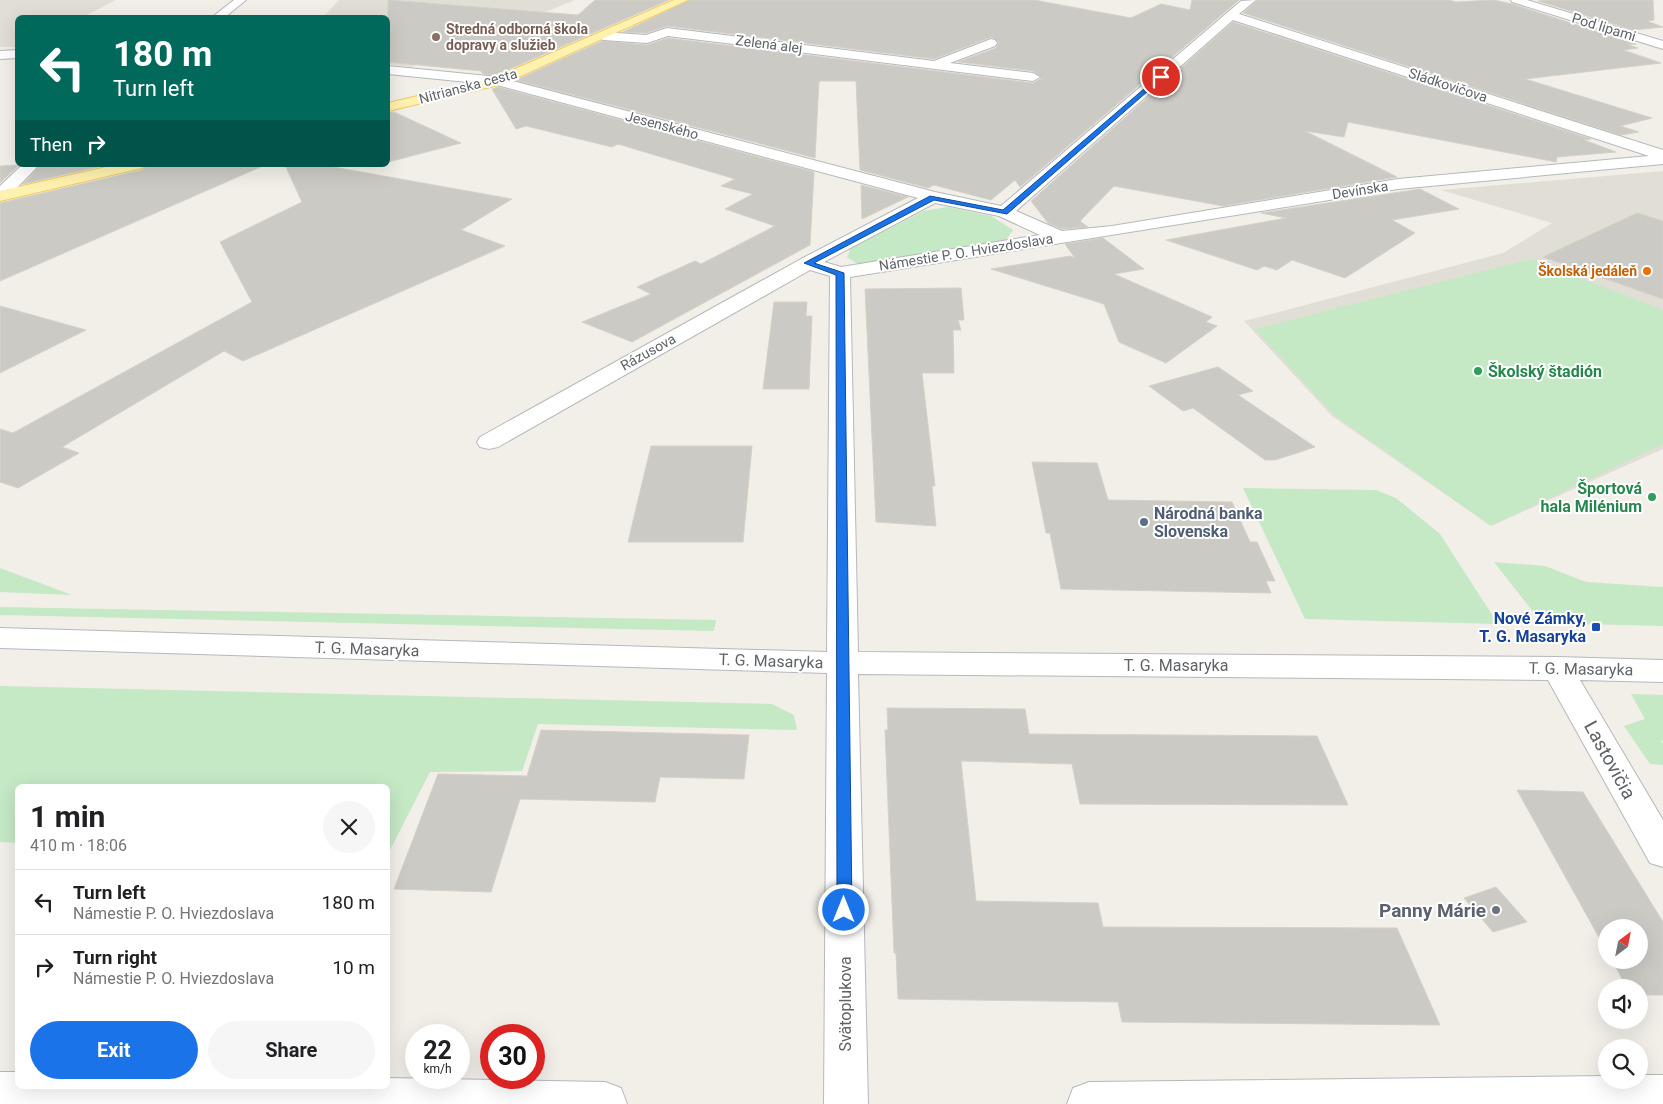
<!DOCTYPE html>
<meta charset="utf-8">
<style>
body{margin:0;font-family:Roboto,sans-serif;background:#f6f6f6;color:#202124;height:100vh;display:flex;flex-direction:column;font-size:19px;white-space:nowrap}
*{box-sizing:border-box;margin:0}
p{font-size:16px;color:#757577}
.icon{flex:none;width:28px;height:28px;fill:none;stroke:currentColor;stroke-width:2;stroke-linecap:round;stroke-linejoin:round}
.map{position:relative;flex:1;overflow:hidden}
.panel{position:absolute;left:15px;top:784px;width:375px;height:305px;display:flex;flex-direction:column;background:#fff;border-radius:8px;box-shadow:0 5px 20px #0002}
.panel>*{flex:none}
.top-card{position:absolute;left:15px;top:15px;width:375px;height:152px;border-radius:8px;box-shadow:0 5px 20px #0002;background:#00695c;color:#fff;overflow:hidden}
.needle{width:32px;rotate:32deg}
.buttons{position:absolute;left:1598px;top:919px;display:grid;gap:10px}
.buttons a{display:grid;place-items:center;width:50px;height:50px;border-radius:50%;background:#fff;box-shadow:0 5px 20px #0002;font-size:25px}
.speed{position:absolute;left:405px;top:1024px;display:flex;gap:10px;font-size:25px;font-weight:700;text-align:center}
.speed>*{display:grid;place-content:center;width:65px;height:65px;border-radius:50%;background:#fff;box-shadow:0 5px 20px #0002;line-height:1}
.speed small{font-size:12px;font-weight:400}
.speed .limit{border:8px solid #d22;background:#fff;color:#111}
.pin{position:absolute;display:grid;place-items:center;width:42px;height:42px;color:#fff;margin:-21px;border:2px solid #fff;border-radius:50%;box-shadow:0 1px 5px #0007}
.me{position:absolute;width:55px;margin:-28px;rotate:0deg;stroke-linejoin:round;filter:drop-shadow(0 0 4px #0008)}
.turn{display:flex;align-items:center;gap:18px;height:105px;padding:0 15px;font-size:22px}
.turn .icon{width:65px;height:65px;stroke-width:2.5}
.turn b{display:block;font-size:35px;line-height:42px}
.then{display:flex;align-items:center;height:48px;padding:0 15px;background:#0003;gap:10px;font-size:19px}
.round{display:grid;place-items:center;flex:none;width:52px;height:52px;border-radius:26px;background:#f6f6f6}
.summary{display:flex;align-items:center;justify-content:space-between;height:85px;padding:0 15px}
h1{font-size:30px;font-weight:700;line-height:38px}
.cta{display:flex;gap:10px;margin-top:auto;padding:10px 15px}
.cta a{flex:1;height:58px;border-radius:30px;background:#1a73e8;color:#fff;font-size:20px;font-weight:700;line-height:58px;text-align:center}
.cta a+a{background:#f6f6f6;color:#202124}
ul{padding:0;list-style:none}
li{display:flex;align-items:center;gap:15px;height:65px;padding:0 15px;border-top:1px solid #e0e0e0}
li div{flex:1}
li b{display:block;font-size:19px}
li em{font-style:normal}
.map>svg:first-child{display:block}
</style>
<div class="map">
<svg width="1663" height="1104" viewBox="0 0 1663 1104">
<rect width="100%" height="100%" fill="#f1efe8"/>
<g fill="#e1ded6">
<path d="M0 0H116L83 17 18 18 17 47H0Z"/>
<path d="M339 0H575L411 67 388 64V18H322Z"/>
<path d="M1663 171V449L1491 526 1332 416 1244 321 1503 253 1552 223 1441 190Z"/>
</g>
<g fill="#c5e8c5">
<path d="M948 207 991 216 1013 230 1006 240 859 265 847 257 851 248 924 211Z"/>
<path d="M1531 259 1663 310V444L1491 526 1333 414 1255 329Z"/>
<path d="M1243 488 1376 490 1396 498 1440 534 1498 624 1305 619Z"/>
<path d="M1494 562 1545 566 1586 582 1663 587V626L1542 623Z"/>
<path d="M0 568 72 595 0 592Z"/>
<path d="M0 607 716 620 714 631 0 615Z"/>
<path d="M0 686 772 704 794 715 797 730 538 724 522 771 430 772 388 854V786H18L17 843 0 842Z"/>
<path d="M1631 694 1663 695V740L1661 741 1663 744V765L1650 764 1624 726 1645 719Z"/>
</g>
<g fill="#cccac5" stroke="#d6d1c6">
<path d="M388 0 578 15 595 0H669L496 75 483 74 481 71 388 62Z"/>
<path d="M690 0H1034L1131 18 1161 4 1190 10 1192 0H1239L1020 187 1015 180 991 200 934 185 928 188 860 170 856 81H819L815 158 516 80 602 41 647 45 668 38 1033 83 1042 78 1033 71 958 62 996 48 999 42 991 37 934 59 667 26 646 33 623 32Z"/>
<path d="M1258 0H1449L1456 2 1493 0 1512 4 1636 44 1628 45 1638 48 1623 50 1661 63 1525 79 1652 118 1620 126 1639 132 1621 135 1243 13Z"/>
<path d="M1549 0H1653L1654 20 1647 21 1663 27 1633 30 1538 1Z"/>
<path d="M1233 22 1591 139 1584 140 1616 152 1557 157 1556 162 1348 122 1344 137 1305 131 1397 177 1223 206 1114 186 1080 221 1088 227 1062 229 1048 223 1031 201Z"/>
<path d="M498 87 814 172 810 245 632 342 582 322 651 294 637 287 695 261 701 264 775 226 725 209 753 194 721 186 735 179 618 144 612 147 526 126 516 129 492 89Z"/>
<path d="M394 112 461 143 388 162V113Z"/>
<path d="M19 165 0 183V166Z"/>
<path d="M41 165H106L23 184Z"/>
<path d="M146 165H265L0 281V203L142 170Z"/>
<path d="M285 165H322L512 199 461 230 505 246 243 361 224 351 62 447 79 453 18 488 0 482V429L13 433 252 302 220 242 302 202Z"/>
<path d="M861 185 908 197 862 219Z"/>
<path d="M1420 189 1459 209 1392 220 1415 233 1345 278 1292 260 1277 270 1264 266 1257 270 1166 240 1286 218 1261 213Z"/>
<path d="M1637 213 1663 221V299L1543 257Z"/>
<path d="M1103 238 1144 269 1114 274 1212 317 1206 322 1217 326 1166 363 1119 342 1104 304 991 269 1070 256 1075 258 1065 244Z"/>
<path d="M961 288 964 320H958L961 330H953L954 373H922L935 486H932L936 526 876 522 865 289Z"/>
<path d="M774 302H807L806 316H812L809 389H763Z"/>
<path d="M0 306 86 330 0 373Z"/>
<path d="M1218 367 1253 391 1238 395 1315 447 1275 460H1265L1193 408 1183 411 1149 386Z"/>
<path d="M651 446H752L743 542H628Z"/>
<path d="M1032 462 1097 463 1108 500 1232 502 1250 542H1257L1275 581H1266L1271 593 1061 589 1050 533H1046Z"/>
<path d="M887 708 1025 709 1029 734 1317 736 1348 805 1080 804 1072 764 961 761 976 901 1098 903 1103 927 1397 928 1440 1025 1122 1022 1118 1002 898 999 896 953H894L885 730H888Z"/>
<path d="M541 730 749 735 744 779 660 777 655 802 520 799 491 892 394 889 438 774 527 776Z"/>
<path d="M1517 790 1583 792 1663 922V995H1639V988H1627L1612 960H1639V928H1606V950Z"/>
<path d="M1496 887 1527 922 1493 932 1464 898Z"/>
</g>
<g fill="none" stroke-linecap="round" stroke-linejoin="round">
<g stroke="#b5b8bc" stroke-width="2">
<g id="minor">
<path d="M234 0H246L224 18H211Z"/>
<path d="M1256 0 1239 14 1663 150V164L1398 189 850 277 858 652 1557 657 1663 660V682L1580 680 1663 820V867L1650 863 1548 680 858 674 868 1104H824L827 673 0 648V628L827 652 830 276 810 270 498 447 489 449 480 447 477 442 480 437 801 259 918 198 497 85 388 74V66L498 77 935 192 1001 206 1241 1ZM1233 20 1649 156 1398 179 1112 226 1062 231 1016 211ZM935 203 999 216 1040 235 841 267 824 262Z"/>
<path d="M1511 0H1527L1663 41V49L1512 2Z"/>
<path d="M667 28 934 61 991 39 995 40 997 43 995 46 950 63 1033 73 1040 77 1033 81 668 36 647 43 603 40 597 36 603 32 646 35Z"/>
<path d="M18 50V58L0 59V51Z"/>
<path d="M22 165H39L6 199 0 200V186Z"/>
<path d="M0 1072H18V1086H388V1078L605 1082 621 1088 627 1104H0Z"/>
<path d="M1639 1075H1663V1104H1067L1073 1088 1089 1082 1606 1076V1080H1639Z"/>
</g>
</g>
<g stroke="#f2c960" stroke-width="2">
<g id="major">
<path d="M674 0H688L503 84 388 111V103L494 78Z"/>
<path d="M115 165H144L142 168 0 201V191Z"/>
</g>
</g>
<use href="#minor" fill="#fff" fill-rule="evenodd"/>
<use href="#major" fill="#fff2af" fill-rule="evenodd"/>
</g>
<path fill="#1a73e8" stroke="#114b97" d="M1159 76 1164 77 1007 214 934 200 814 263 844 273 852 910 850 915 844 917 839 915 837 910 836 275 804 263 930 196 1003 210Z"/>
<circle fill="#8d6e63" stroke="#fff" stroke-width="2" cx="436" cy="37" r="5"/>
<circle fill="#e8710a" stroke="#fff" stroke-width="2" cx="1647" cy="271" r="5"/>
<g fill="#2e9e5b" stroke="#fff" stroke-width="2">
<circle cx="1478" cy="371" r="5"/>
<circle cx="1652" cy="497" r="5"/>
</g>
<circle fill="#5c6f8a" stroke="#fff" stroke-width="2" cx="1144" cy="522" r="5"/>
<rect fill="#1a4fb4" stroke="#fff" stroke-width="2" x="1591" y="622" width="10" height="10" rx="2.5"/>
<circle fill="#6b7280" stroke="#fff" stroke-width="2" cx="1496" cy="910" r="5"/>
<g text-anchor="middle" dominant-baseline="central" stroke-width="4" stroke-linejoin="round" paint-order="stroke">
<g font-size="14" fill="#5f6368" stroke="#fff">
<text transform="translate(1604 27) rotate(17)">Pod lipami</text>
<text transform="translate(769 44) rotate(7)">Zelená alej</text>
<text transform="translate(1448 85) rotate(18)">Sládkovičova</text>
<text transform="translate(468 86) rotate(-15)">Nitrianska cesta</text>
<text transform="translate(662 125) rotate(15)">Jesenského</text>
<text transform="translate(1360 190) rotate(-9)">Devínska</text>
<text transform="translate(966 252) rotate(-9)">Námestie P. O. Hviezdoslava</text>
<text transform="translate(648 352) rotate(-29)">Rázusova</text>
</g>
<g font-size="14" font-weight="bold" fill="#785e54" stroke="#fff" text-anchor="start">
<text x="446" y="29">Stredná odborná škola<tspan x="446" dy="16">dopravy a služieb</tspan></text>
</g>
<g font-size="14" font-weight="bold" fill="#c56008" stroke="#fff" text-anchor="end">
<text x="1637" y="271">Školská jedáleň</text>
</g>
<g font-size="16" font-weight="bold" fill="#27864d" stroke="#fff" text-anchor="start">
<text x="1488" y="371">Školský štadión</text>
<text x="1642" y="488" text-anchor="end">Športová<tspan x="1642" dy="18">hala Milénium</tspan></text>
</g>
<g font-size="16" font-weight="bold" fill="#4e5e75" stroke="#fff" text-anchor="start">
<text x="1154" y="513">Národná banka<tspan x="1154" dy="18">Slovenska</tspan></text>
</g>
<g font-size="16" font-weight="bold" fill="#164399" stroke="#fff" text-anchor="end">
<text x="1586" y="618">Nové Zámky,<tspan x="1586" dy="18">T. G. Masaryka</tspan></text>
</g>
<g font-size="16" fill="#5f6368" stroke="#fff">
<text transform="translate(367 649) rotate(2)">T. G. Masaryka</text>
<text transform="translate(771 661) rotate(2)">T. G. Masaryka</text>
<text x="1176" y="665">T. G. Masaryka</text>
<text transform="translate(1581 669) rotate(1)">T. G. Masaryka</text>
<text transform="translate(845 1004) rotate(-90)">Svätoplukova</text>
</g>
<g font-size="19" fill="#5f6368" stroke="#fff">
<text transform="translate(1610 760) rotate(61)">Lastovičia</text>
</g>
<g font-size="19" font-weight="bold" fill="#5b616d" stroke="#fff" text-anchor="end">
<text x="1486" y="910">Panny Márie</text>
</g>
</g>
</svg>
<div class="buttons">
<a><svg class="needle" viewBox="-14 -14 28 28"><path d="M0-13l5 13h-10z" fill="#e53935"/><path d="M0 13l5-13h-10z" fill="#757577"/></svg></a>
<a><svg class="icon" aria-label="sound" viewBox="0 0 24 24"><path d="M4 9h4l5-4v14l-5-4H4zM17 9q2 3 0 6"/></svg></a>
<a><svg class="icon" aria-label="search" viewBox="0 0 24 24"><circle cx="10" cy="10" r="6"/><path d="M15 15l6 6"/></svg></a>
</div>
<div class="speed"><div>22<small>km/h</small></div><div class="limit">30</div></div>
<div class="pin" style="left:1161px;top:77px;background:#d93025"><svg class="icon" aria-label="arrive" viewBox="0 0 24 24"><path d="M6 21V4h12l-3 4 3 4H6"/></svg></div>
<svg class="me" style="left:844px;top:910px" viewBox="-20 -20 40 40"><circle r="17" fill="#1a73e8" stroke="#fff" stroke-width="3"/><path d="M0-11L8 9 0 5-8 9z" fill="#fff"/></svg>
<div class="top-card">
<div class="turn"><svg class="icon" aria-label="left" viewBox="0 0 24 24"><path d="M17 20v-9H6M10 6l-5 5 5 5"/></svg><div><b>180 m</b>Turn left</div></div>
<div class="then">Then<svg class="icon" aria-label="right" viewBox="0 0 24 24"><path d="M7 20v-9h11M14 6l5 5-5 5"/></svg></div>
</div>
<section class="panel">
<div class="summary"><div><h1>1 min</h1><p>410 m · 18:06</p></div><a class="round"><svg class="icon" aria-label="close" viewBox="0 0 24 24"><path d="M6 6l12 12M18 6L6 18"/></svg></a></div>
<ul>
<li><svg class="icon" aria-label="left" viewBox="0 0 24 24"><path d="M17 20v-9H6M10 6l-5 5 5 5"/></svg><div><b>Turn left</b><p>Námestie P. O. Hviezdoslava</p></div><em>180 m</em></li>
<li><svg class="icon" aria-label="right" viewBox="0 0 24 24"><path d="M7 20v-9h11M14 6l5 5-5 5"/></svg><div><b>Turn right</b><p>Námestie P. O. Hviezdoslava</p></div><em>10 m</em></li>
</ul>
<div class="cta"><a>Exit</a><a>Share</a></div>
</section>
</div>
